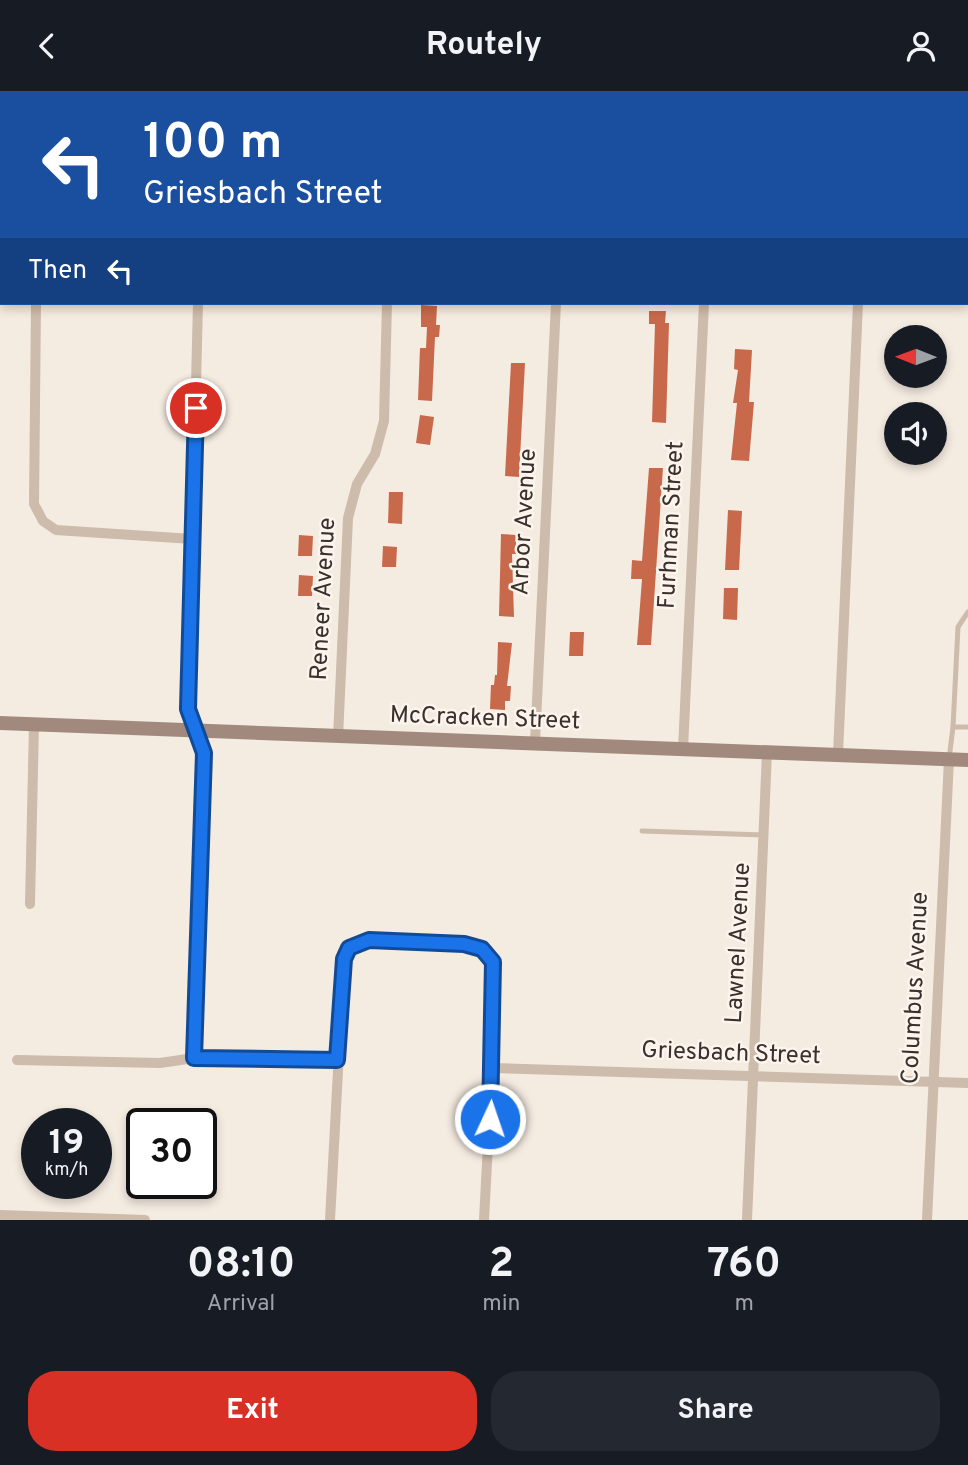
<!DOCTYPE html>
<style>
body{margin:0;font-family:Overpass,sans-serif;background:#242831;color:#f1f3f6;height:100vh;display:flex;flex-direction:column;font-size:26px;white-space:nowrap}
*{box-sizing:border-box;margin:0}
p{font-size:23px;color:#9ea1a6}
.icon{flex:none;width:38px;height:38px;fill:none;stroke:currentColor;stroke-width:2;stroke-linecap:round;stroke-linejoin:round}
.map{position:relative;height:1129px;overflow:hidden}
.drawer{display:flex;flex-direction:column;background:#171b24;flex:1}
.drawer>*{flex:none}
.guide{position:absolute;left:0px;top:0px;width:970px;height:214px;box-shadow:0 4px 10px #0003;background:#1a4fa0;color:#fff;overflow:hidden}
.needle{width:46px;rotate:271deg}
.buttons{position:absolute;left:884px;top:234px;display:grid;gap:14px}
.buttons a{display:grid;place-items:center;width:63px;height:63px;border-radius:50%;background:#171b24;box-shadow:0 4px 10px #0003;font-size:35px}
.speed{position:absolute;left:21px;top:1017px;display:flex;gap:14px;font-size:35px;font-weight:700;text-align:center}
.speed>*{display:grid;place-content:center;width:91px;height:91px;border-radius:50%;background:#171b24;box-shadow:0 4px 10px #0003;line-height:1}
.speed small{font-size:18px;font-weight:400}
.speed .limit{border:4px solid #111;border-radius:10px;background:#fff;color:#111}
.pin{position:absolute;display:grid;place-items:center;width:60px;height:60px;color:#fff;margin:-30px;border:4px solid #fff;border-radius:50%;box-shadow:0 2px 7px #0007}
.me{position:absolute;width:77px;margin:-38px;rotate:3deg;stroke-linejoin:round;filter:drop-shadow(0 0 5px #0008)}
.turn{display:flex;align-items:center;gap:24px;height:147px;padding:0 28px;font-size:32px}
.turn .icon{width:91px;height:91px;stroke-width:2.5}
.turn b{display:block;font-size:49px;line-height:60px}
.then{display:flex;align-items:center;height:66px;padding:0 28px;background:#0003;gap:14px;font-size:26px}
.eta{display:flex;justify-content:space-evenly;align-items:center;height:119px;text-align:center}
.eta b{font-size:42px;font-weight:700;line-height:49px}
.cta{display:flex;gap:14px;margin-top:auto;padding:14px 28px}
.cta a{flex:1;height:80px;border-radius:28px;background:#d93025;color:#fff;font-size:28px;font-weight:700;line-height:80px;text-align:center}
.cta a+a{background:#242831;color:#f1f3f6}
header{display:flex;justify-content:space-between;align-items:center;height:91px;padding:0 28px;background:#171b24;font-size:32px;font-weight:700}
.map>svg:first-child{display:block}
</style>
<header><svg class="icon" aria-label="back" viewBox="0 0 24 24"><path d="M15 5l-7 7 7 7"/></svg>Routely<svg class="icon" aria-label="person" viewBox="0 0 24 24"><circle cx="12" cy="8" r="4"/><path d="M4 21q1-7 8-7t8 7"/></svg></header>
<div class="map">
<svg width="968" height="1129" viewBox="0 0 968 1129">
<rect width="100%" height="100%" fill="#f4ebe1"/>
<g fill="#c8694b">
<path d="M421 214 437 215 436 234H440L439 246H435L432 310 418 309 420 257H426L427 236H421Z"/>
<path d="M649 220H666L665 232H669L666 332 652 331 655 233H649Z"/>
<path d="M735 258 752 259 749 311H754L749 370 731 369 737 312H733L738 279 734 278Z"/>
<path d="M511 272H525L519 386 505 385Z"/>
<path d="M420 324 434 326 430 354 416 352Z"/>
<path d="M649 377H663L651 554H637L642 488H631L632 469 642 470Z"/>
<path d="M389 401H403L402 433 388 432Z"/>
<path d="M728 419 742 420 739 479H725Z"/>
<path d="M501 443 516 444V463H512L514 526 499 525Z"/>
<path d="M299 444 313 445 312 465H298Z"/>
<path d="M383 455 397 456 396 476H382Z"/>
<path d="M299 484 313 485 312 505H298Z"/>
<path d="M724 497H738L737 529 723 528Z"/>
<path d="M570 541H584L583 565H569Z"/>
<path d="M498 551 512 552 507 595H511L510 610H505V619L490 618 491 594H494L495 584H497Z"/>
</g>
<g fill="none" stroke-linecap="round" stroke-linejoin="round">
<g stroke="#cdbbac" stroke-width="5">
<path d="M393 2V0"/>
<path d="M953 636 958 536 968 521"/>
<path d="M949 668 953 636H968"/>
<path d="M642 740 765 744"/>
</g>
<g stroke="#cdbbac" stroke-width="10">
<path d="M737 0 777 2"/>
<path d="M571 2 573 0"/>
<path d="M713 2V0"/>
<path d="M790 2V0"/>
<path d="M959 2V0"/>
<path d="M36 212 34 413 43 430 56 439 192 448"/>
<path d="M338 646 348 427 357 393 375 363 384 330 387 212"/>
<path d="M535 652 556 212"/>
<path d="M683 658 704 212"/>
<path d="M838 663 858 212"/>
<path d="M30 813 34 633"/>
<path d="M194 967 204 662 188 618 198 212"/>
<path d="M17 969 160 972 194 967 337 969"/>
<path d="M492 977 968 992"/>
<path d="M0 1124 145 1129"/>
<path d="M330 1129 344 868 349 857 369 849 464 853 483 857 493 871 492 977 484 1129"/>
<path d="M747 1129 767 661"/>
<path d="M927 1129 949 668"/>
</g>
<path stroke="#a18a7d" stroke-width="14" d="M0 632 968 669"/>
</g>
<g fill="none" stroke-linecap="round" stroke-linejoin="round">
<g stroke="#114b97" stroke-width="18">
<path id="route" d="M196 317 188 618 204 662 194 967 337 969 344 868 349 857 369 849 464 853 482 858 493 871 490 1028"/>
</g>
<use href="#route" stroke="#1a73e8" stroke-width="12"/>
</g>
<g text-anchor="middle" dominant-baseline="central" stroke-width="5" stroke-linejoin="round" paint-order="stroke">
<g font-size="24" fill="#3b302b" stroke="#fbf5ee">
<text transform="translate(525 431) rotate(-87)">Arbor Avenue</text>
<text transform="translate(672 434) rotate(-87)">Furhman Street</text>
<text transform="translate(324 508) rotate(-87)">Reneer Avenue</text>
<text transform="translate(485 628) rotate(2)">McCracken Street</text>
<text transform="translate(739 852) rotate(-87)">Lawnel Avenue</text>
<text transform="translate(916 897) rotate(-87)">Columbus Avenue</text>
<text transform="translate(731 963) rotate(2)">Griesbach Street</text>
</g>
</g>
</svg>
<div class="buttons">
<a><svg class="needle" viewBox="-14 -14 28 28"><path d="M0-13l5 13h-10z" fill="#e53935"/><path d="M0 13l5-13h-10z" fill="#9ea1a6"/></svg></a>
<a><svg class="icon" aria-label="sound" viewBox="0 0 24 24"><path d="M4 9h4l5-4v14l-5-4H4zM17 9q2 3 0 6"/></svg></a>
</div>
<div class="speed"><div>19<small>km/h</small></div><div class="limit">30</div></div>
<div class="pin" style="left:196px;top:317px;background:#d93025"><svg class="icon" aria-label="arrive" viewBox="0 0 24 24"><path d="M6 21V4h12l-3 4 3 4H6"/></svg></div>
<svg class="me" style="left:490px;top:1028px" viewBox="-20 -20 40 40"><circle r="17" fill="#1a73e8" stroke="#fff" stroke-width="3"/><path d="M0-11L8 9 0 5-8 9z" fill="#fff"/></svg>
<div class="guide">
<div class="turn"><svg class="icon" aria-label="left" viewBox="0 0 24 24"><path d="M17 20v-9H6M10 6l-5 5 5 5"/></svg><div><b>100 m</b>Griesbach Street</div></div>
<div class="then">Then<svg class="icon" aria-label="left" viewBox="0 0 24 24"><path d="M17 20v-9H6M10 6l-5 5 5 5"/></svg></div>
</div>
</div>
<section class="drawer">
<div class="eta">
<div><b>08:10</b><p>Arrival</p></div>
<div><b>2</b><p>min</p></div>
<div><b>760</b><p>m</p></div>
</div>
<div class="cta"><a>Exit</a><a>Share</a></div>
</section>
